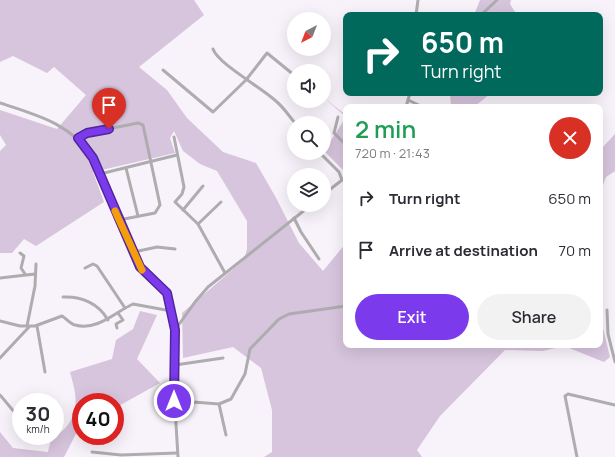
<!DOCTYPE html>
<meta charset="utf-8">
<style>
body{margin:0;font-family:Manrope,sans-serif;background:#f2f2f3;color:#2b2b33;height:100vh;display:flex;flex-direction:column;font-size:15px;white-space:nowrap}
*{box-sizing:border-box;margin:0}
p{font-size:13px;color:#7c7c81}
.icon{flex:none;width:22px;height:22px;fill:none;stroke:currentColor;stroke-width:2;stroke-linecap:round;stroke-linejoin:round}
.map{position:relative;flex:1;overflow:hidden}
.details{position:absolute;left:343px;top:104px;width:260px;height:244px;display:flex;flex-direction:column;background:#fff;border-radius:8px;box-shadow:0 4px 16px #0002}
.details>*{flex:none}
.banner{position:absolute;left:343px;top:12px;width:260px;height:84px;border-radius:8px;box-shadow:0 4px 16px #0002;background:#00695c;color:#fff;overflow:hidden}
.needle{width:26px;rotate:222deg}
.fabs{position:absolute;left:287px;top:12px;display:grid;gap:8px}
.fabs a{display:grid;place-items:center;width:44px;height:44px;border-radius:50%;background:#fff;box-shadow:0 4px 16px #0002;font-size:20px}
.speed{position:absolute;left:12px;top:393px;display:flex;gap:8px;font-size:20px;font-weight:700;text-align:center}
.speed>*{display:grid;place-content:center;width:52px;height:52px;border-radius:50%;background:#fff;box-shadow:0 4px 16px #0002;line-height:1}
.speed small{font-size:10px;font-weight:400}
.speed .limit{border:6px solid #d22;background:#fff;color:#111}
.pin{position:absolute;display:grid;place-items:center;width:34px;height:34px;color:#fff;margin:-41px -17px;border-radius:50% 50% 50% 0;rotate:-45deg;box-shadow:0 0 4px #0007}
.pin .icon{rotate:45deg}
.me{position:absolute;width:44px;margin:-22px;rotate:0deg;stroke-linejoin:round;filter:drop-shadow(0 0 3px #0008)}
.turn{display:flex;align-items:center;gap:14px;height:84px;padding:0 12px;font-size:18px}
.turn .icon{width:52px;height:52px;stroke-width:2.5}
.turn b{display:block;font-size:28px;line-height:34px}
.round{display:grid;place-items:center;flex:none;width:42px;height:42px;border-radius:21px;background:#f2f2f3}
.summary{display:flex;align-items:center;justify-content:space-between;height:68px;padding:0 12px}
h1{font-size:24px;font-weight:600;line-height:30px;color:#1e9e55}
.primary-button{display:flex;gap:8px;margin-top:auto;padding:8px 12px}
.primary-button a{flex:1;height:46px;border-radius:24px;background:#7c3aed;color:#fff;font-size:16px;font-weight:600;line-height:46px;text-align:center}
.primary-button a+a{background:#f2f2f3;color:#2b2b33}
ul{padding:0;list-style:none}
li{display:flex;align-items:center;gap:12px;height:52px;padding:0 12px}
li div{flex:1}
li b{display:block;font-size:15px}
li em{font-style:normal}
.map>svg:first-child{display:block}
</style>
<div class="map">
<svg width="615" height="457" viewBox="0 0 615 457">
<rect width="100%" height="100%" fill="#f8f3fa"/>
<g fill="#d7c4dd">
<path d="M0 0H194L204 15 139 67 167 90 187 118 223 152 256 163 275 196 299 243 323 271 346 243V345H600V220L603 328 610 357 604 362 564 346 543 351 505 350 440 416 417 450 422 457H264L272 452V410L261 368 233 347 183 358 182 313 244 260 247 249V221L217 171 200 164 183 151 174 131 170 138 175 153 93 172 104 202 36 246 24 239 12 253H0V151L6 145 0 135V110L57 129 86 95 54 67 47 73 13 56 0 62Z"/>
<path d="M480 0H511L510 4 517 15H474Z"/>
<path d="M450 93H491L474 107H451Z"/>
<path d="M324 98 346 115V173L324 151 346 117Z"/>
<path d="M615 134V171L606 177 600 194V150Z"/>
<path d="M140 311 157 315 137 359 160 383 115 408V402H98L93 400 92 402H81V424L64 457H0V432L13 448 48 452C52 431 56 439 67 426 81 408 75 391 70 372L112 359 116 340 133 329Z"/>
</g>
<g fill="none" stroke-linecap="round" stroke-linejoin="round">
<g stroke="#aeacaf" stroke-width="3">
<path d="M416 15 418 0"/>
<path d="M481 15 497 0"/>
<path d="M213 49C218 64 264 89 277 102 284 108 289 116 295 123"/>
<path d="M163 70 213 112 246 80 267 53 294 75"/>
<path d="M408 100 423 107"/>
<path d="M0 103C37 115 72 124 93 158L140 267 167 293 175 330 174 391 178 457"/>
<path d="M406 107 410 93"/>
<path d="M338 117 334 133 346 145"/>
<path d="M174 137 184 187 182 194 175 202 198 224 225 273"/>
<path d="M78 138 87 133 133 124 138 123 143 125 160 205 155 213 119 220"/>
<path d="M320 153 339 172 342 180"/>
<path d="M126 168 138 216"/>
<path d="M100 174 177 155"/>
<path d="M324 194 346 177"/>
<path d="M183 210 203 186"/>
<path d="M294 218 301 232 319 259"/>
<path d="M198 224 221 202"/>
<path d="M134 252 157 247 175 249"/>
<path d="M20 253 24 256 21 268 25 274"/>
<path d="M85 268 93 264 97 266 125 308"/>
<path d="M0 278 35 274"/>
<path d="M63 297C82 296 99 304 108 320"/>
<path d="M607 310 608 334 615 362"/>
<path d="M0 321 20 326H35L62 316C67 319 70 324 75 325 98 331 115 312 133 304L171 311"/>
<path d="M27 326 35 286 36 264"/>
<path d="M37 326 45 372"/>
<path d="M117 328 116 324 123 320 118 313"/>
<path d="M175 330 195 302 208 287 311 205"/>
<path d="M0 358 29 327"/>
<path d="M175 365 223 358"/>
<path d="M0 395 21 420"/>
<path d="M219 404 226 435"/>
<path d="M175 408 193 402 219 404 231 399 245 374 250 349 279 319 289 314 346 306"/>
<path d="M92 452 121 455 177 453"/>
<path d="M577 457 565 396 568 394 615 405"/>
</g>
</g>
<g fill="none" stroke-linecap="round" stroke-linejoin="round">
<g stroke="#51269a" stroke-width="10">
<path id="route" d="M109 129 87 133 78 138 93 158 140 267 167 293 175 330 174 401"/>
</g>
<use href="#route" stroke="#7c3aed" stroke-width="7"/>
<path stroke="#f59e0b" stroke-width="7" d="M115 211 142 270"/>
</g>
</svg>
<div class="fabs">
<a><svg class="needle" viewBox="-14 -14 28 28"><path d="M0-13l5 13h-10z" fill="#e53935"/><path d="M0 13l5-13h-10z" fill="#7c7c81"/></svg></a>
<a><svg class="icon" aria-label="sound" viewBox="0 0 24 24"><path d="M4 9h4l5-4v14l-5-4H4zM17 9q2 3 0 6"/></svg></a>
<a><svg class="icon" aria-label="search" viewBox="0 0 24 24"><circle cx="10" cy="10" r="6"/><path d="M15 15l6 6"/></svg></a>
<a><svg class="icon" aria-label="layers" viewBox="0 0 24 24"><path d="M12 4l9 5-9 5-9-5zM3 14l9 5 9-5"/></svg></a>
</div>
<div class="speed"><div>30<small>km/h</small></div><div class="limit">40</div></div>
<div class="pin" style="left:109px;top:129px;background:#d93025"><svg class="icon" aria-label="arrive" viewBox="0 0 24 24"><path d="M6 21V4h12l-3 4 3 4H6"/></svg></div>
<svg class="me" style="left:174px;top:401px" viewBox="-20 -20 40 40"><circle r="17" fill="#7c3aed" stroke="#fff" stroke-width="3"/><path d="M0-11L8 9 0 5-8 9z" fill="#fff"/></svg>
<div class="banner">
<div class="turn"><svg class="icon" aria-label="right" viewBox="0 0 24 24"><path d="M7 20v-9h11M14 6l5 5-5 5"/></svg><div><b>650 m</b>Turn right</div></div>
</div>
<section class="details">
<div class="summary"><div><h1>2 min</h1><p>720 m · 21:43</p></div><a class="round" style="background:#d93025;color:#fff"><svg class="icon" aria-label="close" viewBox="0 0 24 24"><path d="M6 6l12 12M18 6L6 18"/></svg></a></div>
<ul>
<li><svg class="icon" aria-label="right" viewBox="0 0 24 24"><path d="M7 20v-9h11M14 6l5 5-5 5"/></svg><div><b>Turn right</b></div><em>650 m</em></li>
<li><svg class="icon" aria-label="arrive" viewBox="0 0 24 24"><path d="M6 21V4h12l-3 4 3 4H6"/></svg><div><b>Arrive at destination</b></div><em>70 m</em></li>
</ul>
<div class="primary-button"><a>Exit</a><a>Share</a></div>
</section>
</div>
